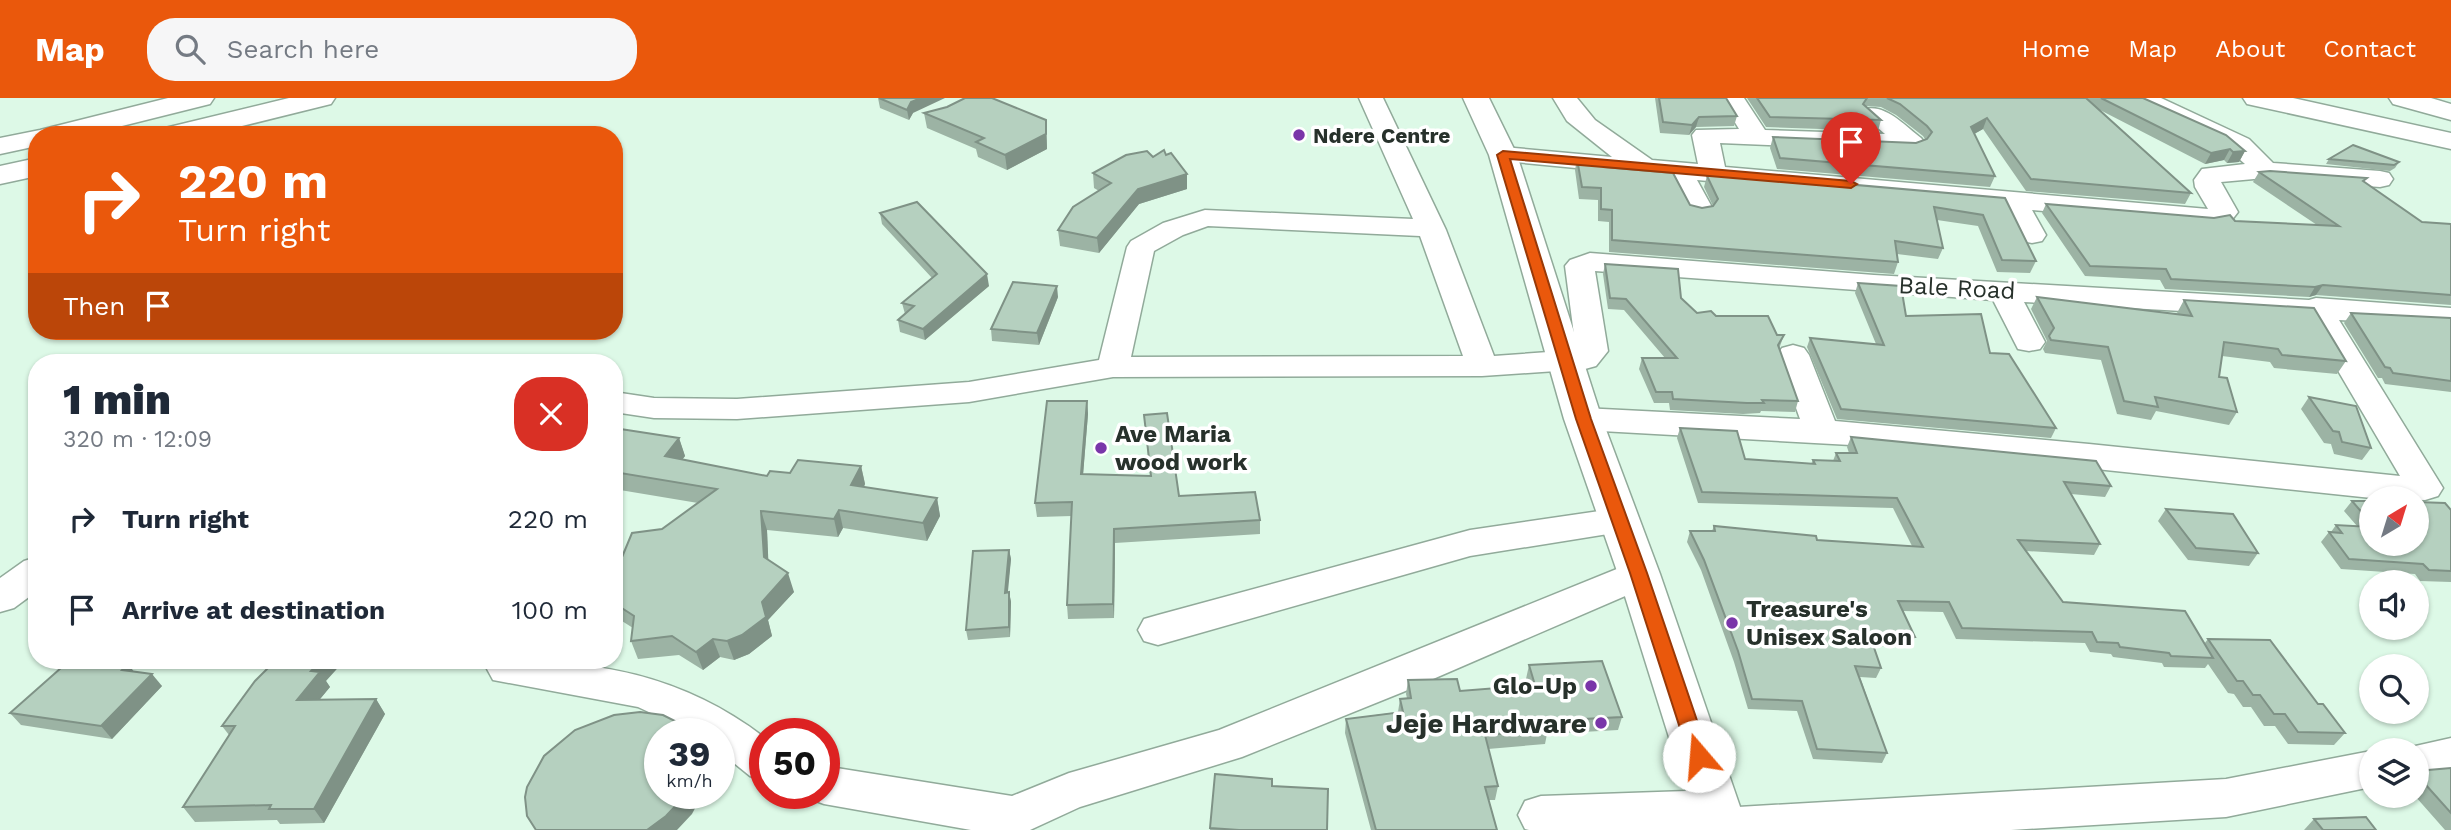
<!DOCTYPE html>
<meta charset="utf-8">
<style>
body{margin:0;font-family:"Work Sans",sans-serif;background:#f6f6f7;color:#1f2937;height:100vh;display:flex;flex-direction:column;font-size:26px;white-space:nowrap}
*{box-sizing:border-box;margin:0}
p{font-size:23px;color:#747a83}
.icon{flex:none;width:38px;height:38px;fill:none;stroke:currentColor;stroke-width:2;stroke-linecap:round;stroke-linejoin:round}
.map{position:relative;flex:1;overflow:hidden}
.sheet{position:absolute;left:28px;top:256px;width:595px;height:315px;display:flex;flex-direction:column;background:#fff;border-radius:28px;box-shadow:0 2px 5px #0004}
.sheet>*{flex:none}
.banner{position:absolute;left:28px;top:28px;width:595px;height:214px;border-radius:28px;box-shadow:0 2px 5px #0004;background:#ea580c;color:#fff;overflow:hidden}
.needle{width:46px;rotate:38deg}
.fabs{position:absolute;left:2359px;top:388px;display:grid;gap:14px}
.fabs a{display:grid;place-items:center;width:70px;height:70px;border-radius:50%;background:#fff;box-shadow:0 2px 5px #0004;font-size:35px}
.speed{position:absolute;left:644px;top:620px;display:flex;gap:14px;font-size:35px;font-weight:700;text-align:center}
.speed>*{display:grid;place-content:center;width:91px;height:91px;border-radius:50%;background:#fff;box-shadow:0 2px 5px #0004;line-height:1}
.speed small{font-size:18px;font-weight:400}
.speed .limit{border:10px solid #d22;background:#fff;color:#111}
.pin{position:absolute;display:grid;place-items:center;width:60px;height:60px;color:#fff;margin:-72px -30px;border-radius:50% 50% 50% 0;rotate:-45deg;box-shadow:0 0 7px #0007}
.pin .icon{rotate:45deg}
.me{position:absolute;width:77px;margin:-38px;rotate:342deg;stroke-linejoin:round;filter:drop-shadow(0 0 5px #0008)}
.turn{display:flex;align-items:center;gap:24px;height:147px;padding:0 35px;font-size:32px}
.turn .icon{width:91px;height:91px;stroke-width:2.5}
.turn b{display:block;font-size:49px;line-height:60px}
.then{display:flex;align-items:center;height:66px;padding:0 35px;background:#0003;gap:14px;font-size:26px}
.round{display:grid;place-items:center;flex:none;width:74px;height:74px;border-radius:28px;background:#f6f6f7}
.overview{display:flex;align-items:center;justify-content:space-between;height:119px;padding:0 35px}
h1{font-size:42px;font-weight:800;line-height:52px}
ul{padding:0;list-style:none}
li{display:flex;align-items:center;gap:21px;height:91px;padding:0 35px}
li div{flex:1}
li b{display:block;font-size:26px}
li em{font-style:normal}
header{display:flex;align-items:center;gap:42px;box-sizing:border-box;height:98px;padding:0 35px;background:#ea580c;color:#fff}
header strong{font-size:33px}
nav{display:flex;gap:38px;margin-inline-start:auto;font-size:24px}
.search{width:490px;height:63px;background:#f6f6f7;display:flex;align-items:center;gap:18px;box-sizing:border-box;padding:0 24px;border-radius:28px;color:#747a83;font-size:26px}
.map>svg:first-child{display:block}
</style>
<header>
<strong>Map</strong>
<div class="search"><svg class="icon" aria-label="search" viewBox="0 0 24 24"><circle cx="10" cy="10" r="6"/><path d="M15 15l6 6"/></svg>Search here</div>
<nav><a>Home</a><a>Map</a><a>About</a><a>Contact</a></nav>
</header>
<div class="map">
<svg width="2451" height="732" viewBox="0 0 2451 732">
<rect width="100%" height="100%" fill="#ddf9e7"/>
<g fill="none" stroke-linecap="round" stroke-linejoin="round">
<g stroke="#91aa9a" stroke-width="3">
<g id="minor">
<path d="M1359 0H1383L1446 132 1494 258 1576 252 1565 168 1570 162 1590 155 1874 177 2309 202 2316 200 2451 210V228L2339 222 2443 390 2438 398 2425 402 2381 401 1887 349 1583 332 1571 329 1566 321 1571 313 1583 310 1800 321 1777 257 1782 250 1793 247 1804 250 1809 257 1835 323 2089 346 2400 378 2307 220 2024 204 2045 244 2040 251 2029 253 2018 251 1993 202 1595 173 1608 253 1596 268 1585 271 1482 278 1113 279 969 304 737 321 654 320 614 314V294L654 300 737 301 969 284 1099 262 1127 149 1131 143 1163 125 1205 112 1413 121ZM1208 128 1420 138 1463 258 1131 259 1154 153 1183 137Z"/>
<path d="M1553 0H1577L1595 22 1652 62 1698 66 1692 37 1696 32 1739 31 1720 0H1744L1765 32 1885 36 1862 16 1865 11C1886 6 1905 28 1921 40L1925 45 1921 50 1912 53 1720 45 1725 69 2208 111 2195 89 2194 82 2202 71 2245 66 2222 46 2132 5 2129 0H2161L2249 41 2273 65 2380 73 2389 75 2393 81 2389 87 2380 89 2265 80 2221 84 2238 114 2231 123 2209 127 2032 112 2046 137 2042 143 2032 145 2022 143 2003 109 1697 82 1713 111 1709 117 1699 119 1689 117 1669 79 1494 62 1490 57 1494 52 1503 49 1612 59 1567 23Z"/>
<path d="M1620 410 1633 414 1638 423 1633 432 1470 458 1158 547 1144 543 1138 532 1144 521 1158 517 1470 432Z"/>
<path d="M37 459V493L14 510 0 514V480L24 463Z"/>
<path d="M1639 462 1653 466 1658 476 1653 486 1403 594 1242 659 1080 709 1030 732H971L824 706 808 700 806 695H824V668L1012 698 1069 675 1219 632Z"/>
<path d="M492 562C595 562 682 576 765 640V683L750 678 719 653V635H694L638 609 493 582 487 571Z"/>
<path d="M2451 640V676L2417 682V653L2402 651Z"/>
<path d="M2371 653V689L2226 719 2011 732H1529L1525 731 1518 717 1525 703 1541 698 1716 692 1732 697 1738 709 2226 681Z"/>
</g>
</g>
<g stroke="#91aa9a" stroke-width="3">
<path id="major" d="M1463 0H1489L1517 57 1602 321 1660 476 1748 732H1698L1618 476 1564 321 1489 57Z"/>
</g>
<g stroke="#91aa9a" stroke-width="3">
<g id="highway">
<path d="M168 0H214L210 6 86 37H37V48L0 56V40L40 32Z"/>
<path d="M289 0H335L331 6 206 37H157L161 31Z"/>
<path d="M2243 0H2293L2451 35V51L2256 8 2247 6Z"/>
<path d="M2389 0H2431L2451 6V22L2393 6Z"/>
<path d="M37 60V78L0 86V68Z"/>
</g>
</g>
<use href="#minor" fill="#fff" fill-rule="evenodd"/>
<use href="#major" fill="#fff" fill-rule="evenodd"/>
<use href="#highway" fill="#fff" fill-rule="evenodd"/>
</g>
<g fill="#9cb3a4">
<path d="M878 0 913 15 909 22 880 10Z"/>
<path d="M1655 0H1726L1737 18 1734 28 1696 29 1689 37 1660 35Z"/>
<path d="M1747 0H2143L2245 53 2239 64 2227 65 2224 62 2205 66 2100 12 2191 95 2185 106 2026 93 1983 31 1974 36 1995 78 1990 89 1777 71 1770 50 1773 39 1916 45 1925 41 1923 38 1896 17 1881 9 1866 8 1881 22 1878 33 1766 29Z"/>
<path d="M924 15 1046 22 1047 51 1007 72 978 59 976 51 927 30Z"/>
<path d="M1577 61 1604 69 1690 107 1702 110 1713 108 1704 89 1708 74 2005 100 2036 163 2030 175 1997 174 1978 128 1937 122 1943 150 1938 161 1897 156 1898 164 1894 176 1609 154V124L1598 123V102L1579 101 1575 72Z"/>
<path d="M2329 61 2399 64 2395 70 2390 73 2326 66Z"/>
<path d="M2259 74 2365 85 2422 124 2451 126V207L2316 197 2309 199 2165 191 2160 182 2085 178 2042 115 2046 106 2235 123 2317 127 2253 84Z"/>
<path d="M1093 75 1187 91 1139 106 1099 155 1060 148 1058 132 1099 93 1094 90Z"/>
<path d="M880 115 989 188 925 242 900 234 898 222 905 216 902 205 932 180 882 126Z"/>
<path d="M1605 166 1681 200 1697 215 1716 218 1777 237H1784L1779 251 1798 303 1795 314 1761 313 1760 315 1743 316 1670 312 1669 305H1654L1639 271 1642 260H1665L1624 212 1608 211 1603 176Z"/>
<path d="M1858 185 1906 218 1990 255 2056 330 2051 340 1837 321 1807 249 1810 240 1876 246 1855 195Z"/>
<path d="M1058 199 1039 247 992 243 991 231Z"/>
<path d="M2037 199 2178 216 2177 215 2184 202 2346 263 2337 276 2274 270 2270 264 2222 258 2219 279 2237 314 2229 327 2156 313 2151 322 2117 316 2101 262 2045 255 2043 251 2047 243 2031 211Z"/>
<path d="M2351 215 2451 220V294L2385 286 2382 280H2378L2344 225Z"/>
<path d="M2309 299 2371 350 2362 362 2334 356 2331 346 2324 345 2301 311Z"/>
<path d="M1087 303 1088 316 1083 376 1150 378 1144 317 1179 398 1260 422V436L1115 445 1114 520 1068 521 1067 507 1072 418 1037 419 1035 405Z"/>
<path d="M614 330 679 340 685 358 682 362 767 378 861 368 865 386 864 389 937 400 940 418 927 443 843 430 838 439 767 432 768 462 794 494 768 522 772 538 749 556 734 562 720 559 703 572 679 557 638 561 631 543 633 530 614 518V467L698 405 614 391Z"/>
<path d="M1680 330 1745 361 1811 366 1813 362 1833 363 1836 355H1849L1847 349 1851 339 2111 388 2105 399 2071 396 2100 446 2094 457 2026 453 2063 504 2204 546 2208 541 2318 606 2345 635 2334 647 2288 646 2275 628H2264L2251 609H2243L2234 596 2228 595 2208 566 2205 570 2164 569 2162 565 2113 559 2111 556 2090 554 2085 545 1956 541 1943 514 1903 513 1915 539 1910 549 1874 548 1881 570 1876 580 1860 579 1887 655 1882 665 1813 661 1797 613 1748 611 1734 564 1701 472 1687 444 1690 433H1712L1714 428 1817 442 1912 448 1893 410 1698 405 1677 340Z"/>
<path d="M2352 403H2371V446L2451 412V484L2420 483 2415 476 2341 471 2321 444 2329 434H2331L2336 427 2357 428 2344 413Z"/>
<path d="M2166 411 2258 455 2249 468 2188 462 2158 423Z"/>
<path d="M1009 452 1011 461 1007 494H1009L1011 504 1010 539 968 542 966 532Z"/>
<path d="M128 566 134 574 162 588 112 641 21 627 10 615Z"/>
<path d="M1529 567 1622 619 1618 632 1547 636 1545 646 1488 651 1498 688 1495 702H1489L1497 732H1371L1345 635 1346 621 1398 614 1400 601 1407 600 1406 596 1408 582 1460 593 1528 588 1526 581Z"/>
<path d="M279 568 326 583 330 589 319 602 376 601 385 616 324 725 280 726 277 722 195 724 183 709 229 637 222 628Z"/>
<path d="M2451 670V732H2445L2415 698H2417V673Z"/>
<path d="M1215 676 1327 732H1210Z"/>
<path d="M2314 721 2376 732H2304Z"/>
</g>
<g fill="#7f9286">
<path d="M921 0H945L913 15 909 22 907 12 911 4Z"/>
<path d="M1699 19 1696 29 1689 37 1692 27Z"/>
<path d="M1987 20 1983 31 1967 40 1971 29Z"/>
<path d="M1046 22 1047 51 1007 72 1005 57Z"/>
<path d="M2230 51 2224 62 2205 66 2211 55Z"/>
<path d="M2245 53 2239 64 2227 65 2233 54Z"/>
<path d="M1187 76V91L1139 106 1099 155 1097 140 1138 91Z"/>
<path d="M987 176 989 188 925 242 923 231Z"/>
<path d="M2323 187 2316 197 2309 199 2315 189Z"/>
<path d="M1057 188 1058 199 1039 247 1037 235Z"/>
<path d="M1087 303 1088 316 1082 390 1081 376Z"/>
<path d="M679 340 685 358 671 376 665 358Z"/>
<path d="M861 368 865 386 856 405 851 387Z"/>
<path d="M937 400 940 418 927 443 923 425Z"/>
<path d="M839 412 843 430 838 439 834 421Z"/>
<path d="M761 413 767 432 769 477 764 459Z"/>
<path d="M1114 431 1115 445 1114 520 1113 506Z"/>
<path d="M1009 452 1011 461 1007 504 1005 495Z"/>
<path d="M788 475 794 494 768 522 772 538 749 556 734 562 727 543Z"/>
<path d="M1009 494 1011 504 1010 539 1009 529Z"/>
<path d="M713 541 720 559 703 572 696 554Z"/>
<path d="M322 562H345L326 583 330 589 307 617 297 602 311 573Z"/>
<path d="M128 566 138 579 122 572Z"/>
<path d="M152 576 162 588 112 641 101 628Z"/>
<path d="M376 601 385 616 324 725 314 711Z"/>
<path d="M687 695H703L692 716 677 732H647Z"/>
</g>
<g fill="#b5d0bf" stroke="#7f9286" stroke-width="2">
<path d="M879 0H921L911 4 907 12Z"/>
<path d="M965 0H992L1046 22V36L1005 57 976 44 984 40 924 15 947 9Z"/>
<path d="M1659 0H1726L1737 18 1699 19 1692 27 1663 24Z"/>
<path d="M1757 0H1867L1863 6 1881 22 1770 19Z"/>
<path d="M1887 0H2086L2191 95 2031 81 1987 20 1971 29 1995 78 1780 60 1773 39 1916 45 1927 41 1932 34 1927 28 1900 6Z"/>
<path d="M2101 0H2143L2226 37 2245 53 2233 54 2230 51 2211 55Z"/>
<path d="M2353 47 2399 64 2394 67 2329 61Z"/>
<path d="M1164 52 1166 57 1171 55 1187 76 1138 91 1097 140 1058 132 1073 109 1111 85 1093 75 1126 57 1147 53 1153 59Z"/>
<path d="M1577 61 1602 64 1604 69 1673 75 1690 107 1702 110 1713 108 1718 101 1707 78H1710L1708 74 2005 100 2036 163 2002 162 1983 117 1934 109 1943 150 1895 143 1898 164 1612 142V112L1601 111V90L1582 89Z"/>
<path d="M2270 73 2367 80 2363 83 2422 124 2451 126V197L2323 187 2315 189 2171 181 2166 171 2090 168 2046 106 2214 120 2230 117 2235 123 2339 128 2259 74Z"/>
<path d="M917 104 987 176 923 231 898 222 914 208 902 205 937 176 880 115Z"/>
<path d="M1605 166 1678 171 1681 200 1697 215 1711 213 1716 218H1768L1777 237H1784L1778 247 1798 303 1762 302 1764 305H1747L1673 301 1672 294H1656L1642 260H1677L1626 201 1610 200Z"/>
<path d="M1013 184 1057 188 1037 235 991 231Z"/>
<path d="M1858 185 1901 188 1906 218 1981 216 1990 255 2009 256 2056 330 1841 311 1810 240 1884 247Z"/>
<path d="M2037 199 2192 218 2184 202 2314 210 2346 263 2282 257 2278 251 2224 244 2219 279 2227 280 2237 314 2155 299 2158 309 2124 303 2108 249 2051 242 2049 238 2054 230Z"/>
<path d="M2351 215 2451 220V283L2393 275 2390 270 2385 269Z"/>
<path d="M2309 299 2356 308 2371 350 2342 344 2339 334 2333 333Z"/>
<path d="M1047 303H1087L1081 376 1151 378 1144 317 1167 315 1179 398 1255 394 1260 422 1114 431 1113 506 1067 507 1072 404 1035 405Z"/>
<path d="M614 330 679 340 665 358 767 378 770 373 790 375 798 362 861 368 851 387 937 400 923 425 839 412 834 421 761 413 764 459 788 475 762 504 766 519 742 537 727 543 713 541 696 554 672 538 631 543 634 518 614 505V467L620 464 632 435 662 431 717 391 614 374Z"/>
<path d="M1680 330 1737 333 1745 361 1815 366 1813 362 1840 363 1836 355H1857L1851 339 2096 363 2111 388 2064 384 2100 446 2018 442 2063 504 2185 513 2213 560 2171 558 2169 555 2120 549 2118 545 2097 544 2092 534 1962 530 1949 504 1898 503 1915 539 1870 538 1881 570 1855 568 1887 655 1817 651 1802 603 1752 601 1738 553 1704 462 1690 433H1715L1714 428 1816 438 1817 442 1923 449 1897 400 1702 394Z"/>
<path d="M2352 403H2371V425Z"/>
<path d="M2417 404 2445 405 2451 412V473L2429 472 2423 466 2349 461 2329 434 2342 435 2336 427 2371 429V446H2417Z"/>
<path d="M2166 411 2233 416 2258 455 2196 450Z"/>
<path d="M1009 452 1005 495 1009 494V529L966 532 973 453Z"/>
<path d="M2208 541 2270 542 2318 606H2323L2345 635 2298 634 2285 616H2274L2260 597H2253L2243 583H2237Z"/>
<path d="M70 562H97L128 566 122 572 152 576 101 628 10 615Z"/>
<path d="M285 562H322L311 573 320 574 297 602 376 601 314 711H269L271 707 183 709 235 628H222L255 583 271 567 279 568Z"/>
<path d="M1602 563 1622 619 1545 623 1548 632 1485 637 1498 688 1485 689 1497 732H1376L1346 621 1403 614 1400 601 1411 600 1408 582 1457 581 1460 593 1535 587 1529 567Z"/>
<path d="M640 614 663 617 681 626 689 635H660V695H687L684 699 666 718 647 732H536L527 718 525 699 527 689 544 658 575 632 614 617Z"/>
<path d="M2451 670V715L2417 677V673Z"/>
<path d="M1215 676 1272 681V688L1328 691 1327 732H1239L1210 730Z"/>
<path d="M2366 719 2376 732H2323L2314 721Z"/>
</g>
<path fill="#ea580c" stroke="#983908" stroke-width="2" d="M1503 53 1851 83 1857 86 1851 90 1510 61 1591 321 1647 475 1709 658 1706 664 1699 666 1692 664 1689 658 1630 475 1576 321 1497 57Z"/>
<g fill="#7935a9" stroke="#fff" stroke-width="2.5">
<circle cx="1299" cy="37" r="7"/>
<circle cx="1101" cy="350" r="7"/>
<circle cx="1732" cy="525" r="7"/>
<circle cx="1591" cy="588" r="7"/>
<circle cx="1601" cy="625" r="7"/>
</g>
<g text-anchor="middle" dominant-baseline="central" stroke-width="7" stroke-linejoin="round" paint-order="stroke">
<g font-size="21" font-weight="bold" fill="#27312b" stroke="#fff" text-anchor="start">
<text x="1313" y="37">Ndere Centre</text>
</g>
<g font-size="24" fill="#27312b" stroke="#fff">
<text transform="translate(1957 190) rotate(3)">Bale Road</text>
</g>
<g font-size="24" font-weight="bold" fill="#27312b" stroke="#fff" text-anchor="start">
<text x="1115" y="336">Ave Maria<tspan x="1115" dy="28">wood work</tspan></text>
<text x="1746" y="511">Treasure's<tspan x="1746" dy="28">Unisex Saloon</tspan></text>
<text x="1577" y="588" text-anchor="end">Glo-Up</text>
</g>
<g font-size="28" font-weight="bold" fill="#27312b" stroke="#fff" text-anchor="end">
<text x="1587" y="625">Jeje Hardware</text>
</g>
</g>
</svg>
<div class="fabs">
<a><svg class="needle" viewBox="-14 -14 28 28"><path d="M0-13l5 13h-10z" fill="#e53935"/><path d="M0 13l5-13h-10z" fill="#747a83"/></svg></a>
<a><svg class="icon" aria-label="sound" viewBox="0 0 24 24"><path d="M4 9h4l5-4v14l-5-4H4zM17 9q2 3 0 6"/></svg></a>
<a><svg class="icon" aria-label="search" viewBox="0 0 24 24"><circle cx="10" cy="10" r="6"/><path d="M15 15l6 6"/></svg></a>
<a><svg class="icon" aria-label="layers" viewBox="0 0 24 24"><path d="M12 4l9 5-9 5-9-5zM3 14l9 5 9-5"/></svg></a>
</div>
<div class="speed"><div>39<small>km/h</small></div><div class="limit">50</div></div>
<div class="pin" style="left:1851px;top:86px;background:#d93025"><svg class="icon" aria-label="arrive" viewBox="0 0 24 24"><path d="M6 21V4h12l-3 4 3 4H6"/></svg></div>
<svg class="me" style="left:1699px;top:658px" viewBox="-20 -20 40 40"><circle r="19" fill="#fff"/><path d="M0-13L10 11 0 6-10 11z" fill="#ea580c"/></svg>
<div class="banner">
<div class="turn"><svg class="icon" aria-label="right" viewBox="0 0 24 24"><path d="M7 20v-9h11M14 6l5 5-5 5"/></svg><div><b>220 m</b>Turn right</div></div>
<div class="then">Then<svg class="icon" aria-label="arrive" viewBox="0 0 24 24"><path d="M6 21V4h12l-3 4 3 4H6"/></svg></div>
</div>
<section class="sheet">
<div class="overview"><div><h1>1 min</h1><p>320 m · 12:09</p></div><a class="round" style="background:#d93025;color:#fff"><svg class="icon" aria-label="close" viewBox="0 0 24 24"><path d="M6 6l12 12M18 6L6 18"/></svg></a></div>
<ul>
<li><svg class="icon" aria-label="right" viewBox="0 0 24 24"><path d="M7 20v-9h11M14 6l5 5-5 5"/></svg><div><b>Turn right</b></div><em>220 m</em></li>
<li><svg class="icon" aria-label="arrive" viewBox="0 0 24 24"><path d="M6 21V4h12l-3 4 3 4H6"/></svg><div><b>Arrive at destination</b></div><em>100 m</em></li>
</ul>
</section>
</div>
